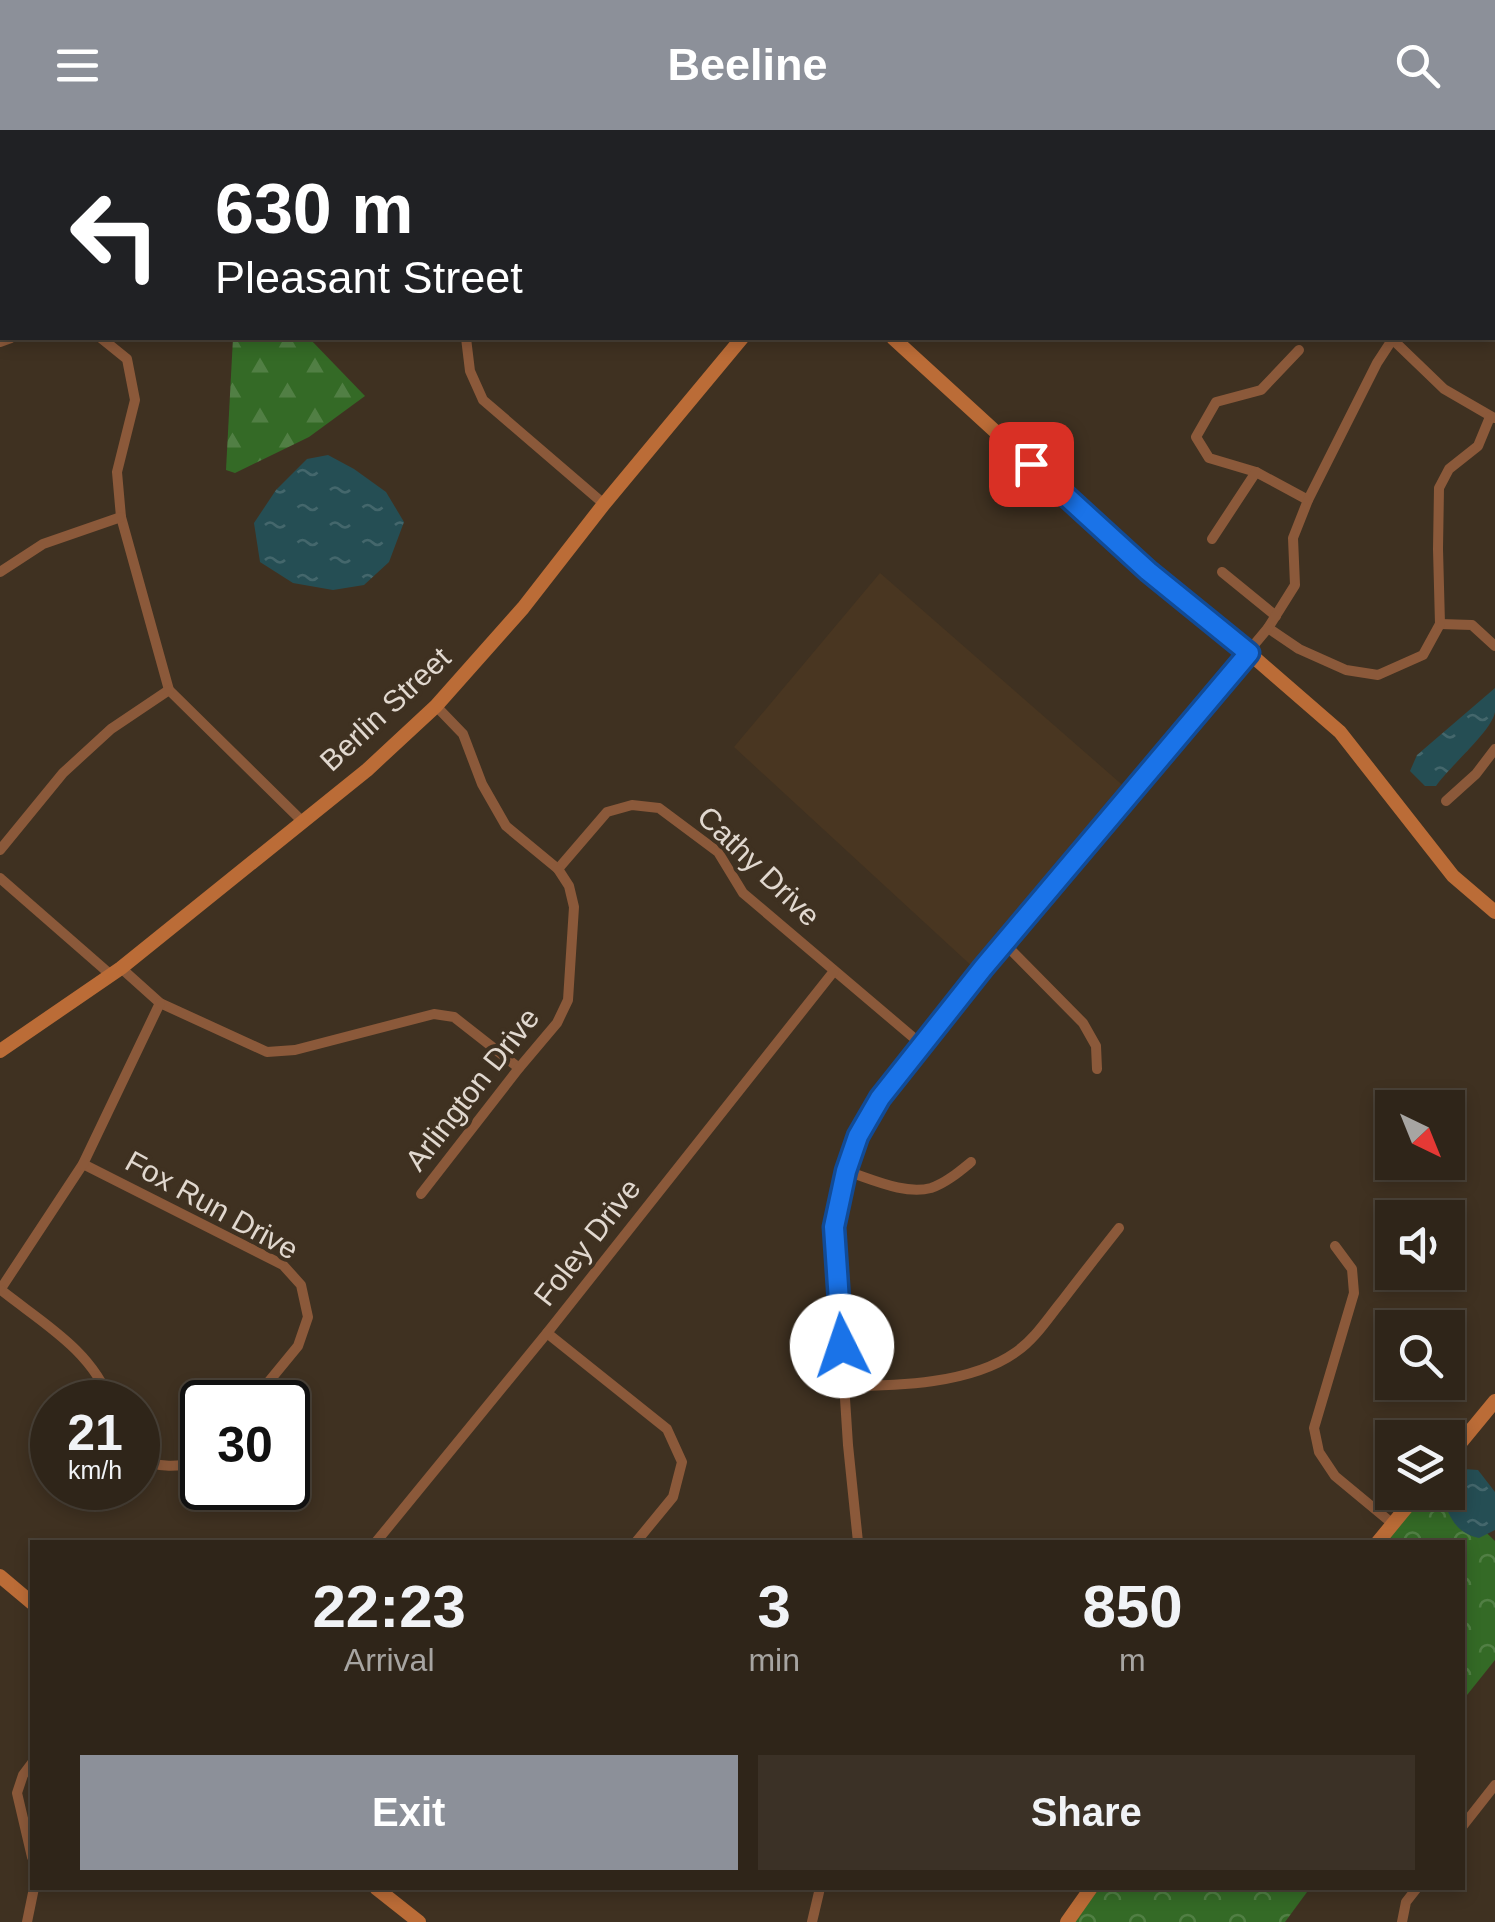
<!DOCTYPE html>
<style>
body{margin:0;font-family:Helvetica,sans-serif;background:#3b3126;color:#f1f3f6;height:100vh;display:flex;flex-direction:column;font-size:38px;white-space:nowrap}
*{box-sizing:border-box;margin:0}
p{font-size:32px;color:#a7a5a2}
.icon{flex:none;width:55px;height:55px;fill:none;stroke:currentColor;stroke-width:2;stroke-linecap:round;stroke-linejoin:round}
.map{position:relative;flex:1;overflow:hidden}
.drawer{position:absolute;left:30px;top:1410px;width:1435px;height:350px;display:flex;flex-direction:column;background:#2f2519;border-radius:0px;box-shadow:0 5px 15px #0003,0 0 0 2px #4a4238}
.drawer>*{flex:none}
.top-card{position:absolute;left:0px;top:0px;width:1495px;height:210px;box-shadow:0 5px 15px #0003,0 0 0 2px #4a4238;background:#202124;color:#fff;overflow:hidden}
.needle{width:65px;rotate:137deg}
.tools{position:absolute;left:1375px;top:960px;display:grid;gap:20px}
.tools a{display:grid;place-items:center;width:90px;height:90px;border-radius:0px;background:#2f2519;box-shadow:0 5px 15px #0003,0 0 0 2px #4a4238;font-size:50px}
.speed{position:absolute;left:30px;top:1250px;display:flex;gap:20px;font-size:50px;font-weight:700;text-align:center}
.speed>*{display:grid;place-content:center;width:130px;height:130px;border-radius:50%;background:#2f2519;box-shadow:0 5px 15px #0003,0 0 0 2px #4a4238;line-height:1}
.speed small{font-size:25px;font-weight:400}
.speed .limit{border:5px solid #111;border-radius:15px;background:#fff;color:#111}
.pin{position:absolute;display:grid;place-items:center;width:85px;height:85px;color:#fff;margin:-42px;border-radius:20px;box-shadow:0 5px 15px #0006}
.me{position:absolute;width:110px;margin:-55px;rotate:356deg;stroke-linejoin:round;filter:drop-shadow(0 0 8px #0008)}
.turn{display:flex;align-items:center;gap:35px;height:210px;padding:0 50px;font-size:45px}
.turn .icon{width:130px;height:130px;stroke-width:2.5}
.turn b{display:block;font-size:70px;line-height:85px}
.eta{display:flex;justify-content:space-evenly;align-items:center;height:170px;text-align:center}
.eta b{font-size:60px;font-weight:600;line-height:70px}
.button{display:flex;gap:20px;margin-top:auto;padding:20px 50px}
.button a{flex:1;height:115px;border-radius:0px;background:#8c9099;color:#fff;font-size:40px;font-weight:600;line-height:115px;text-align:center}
.button a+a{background:#3b3126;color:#f1f3f6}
header{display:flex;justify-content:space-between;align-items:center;height:130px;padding:0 50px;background:#8c9099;color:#fff;font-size:45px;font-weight:600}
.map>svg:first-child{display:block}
</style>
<header><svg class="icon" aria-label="menu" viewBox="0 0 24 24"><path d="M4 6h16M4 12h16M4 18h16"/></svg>Beeline<svg class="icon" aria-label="search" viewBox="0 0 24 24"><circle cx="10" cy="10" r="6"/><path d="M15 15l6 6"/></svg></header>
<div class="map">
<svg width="1495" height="1792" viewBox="0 0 1495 1792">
<defs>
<pattern id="forest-firs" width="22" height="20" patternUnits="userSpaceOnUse" patternTransform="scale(2.5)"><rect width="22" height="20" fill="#346a26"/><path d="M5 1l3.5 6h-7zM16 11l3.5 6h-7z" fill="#517f44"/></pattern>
<pattern id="park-crowns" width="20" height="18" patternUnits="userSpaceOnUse" patternTransform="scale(2.5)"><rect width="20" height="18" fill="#346a26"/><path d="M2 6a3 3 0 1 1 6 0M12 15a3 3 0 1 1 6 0" fill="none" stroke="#517f44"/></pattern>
<pattern id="water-ripples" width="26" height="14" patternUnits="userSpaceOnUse" patternTransform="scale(2.5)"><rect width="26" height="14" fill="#254e54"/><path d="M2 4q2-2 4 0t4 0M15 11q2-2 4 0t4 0" fill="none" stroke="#44676c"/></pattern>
</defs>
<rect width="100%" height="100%" fill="#3f3121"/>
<path fill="#493621" d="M880 443 1127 659 975 839 734 617Z"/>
<path fill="url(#forest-firs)" d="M233 208H309L365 266 309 307 235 343 226 340Z"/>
<g fill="url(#park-crowns)">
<path d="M1423 1362 1445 1363 1495 1411V1530L1463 1570 1462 1412H1382Z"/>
<path d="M1100 1758H1310L1285 1792H1073Z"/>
</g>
<g fill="url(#water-ripples)">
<path d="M328 325 354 339 386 362 404 392 389 432 364 455 333 460 293 453 260 432 254 393 276 360 307 329Z"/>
<path d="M1495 558C1495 566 1495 575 1495 582 1492 601 1449 637 1436 656H1425L1410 641 1417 625Z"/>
<path d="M1464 1339 1478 1340 1495 1362V1400L1479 1408C1456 1403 1450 1388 1442 1367L1444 1363 1448 1362 1450 1347Z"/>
</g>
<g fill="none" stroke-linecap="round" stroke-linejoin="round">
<g stroke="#8b593a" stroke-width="10">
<path d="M208 0V2"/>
<path d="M817 0 821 2"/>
<path d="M1176 0 1178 2"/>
<path d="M476 2V0"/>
<path d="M1428 2 1430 0"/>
<path d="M1492 111 1495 114"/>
<path d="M101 208 127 229 135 270 117 342 121 387 169 560 302 691"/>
<path d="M466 208 470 241 483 270 604 374"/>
<path d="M1391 208 1444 259 1494 288"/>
<path d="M0 212 11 208"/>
<path d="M1299 220 1261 260 1216 272 1196 307 1209 328 1256 342 1308 370"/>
<path d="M1212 409 1256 342"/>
<path d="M0 442 43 414 121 387"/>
<path d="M1222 442 1276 486"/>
<path d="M1440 494 1472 495 1495 516"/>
<path d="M1268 498 1299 519 1346 540 1378 545 1423 525 1440 494 1438 419 1439 358 1449 339 1478 316 1490 287"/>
<path d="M1446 671 1476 644 1495 619"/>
<path d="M0 720 63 643 111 599 169 560"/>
<path d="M558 739 607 682 632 675 659 678 718 722 743 763 921 914"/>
<path d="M0 748 111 845"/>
<path d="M1004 813 1083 893 1096 916 1097 939"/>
<path d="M121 838 160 873 267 922 295 920 434 884 454 887 519 938"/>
<path d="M83 1034 283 1135 301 1155 308 1187 298 1216 252 1272"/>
<path d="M846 1041C872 1049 904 1065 931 1058 946 1053 960 1041 971 1032"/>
<path d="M421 1064 519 938 557 893 568 870 574 777 569 756 558 739 506 696 482 654 463 604 436 576"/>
<path d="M1335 1116 1352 1139 1354 1163 1314 1298 1319 1322 1335 1346 1393 1394"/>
<path d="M0 1160 83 1034 160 873"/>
<path d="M1 1160C41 1192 93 1221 110 1272"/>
<path d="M547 1203 667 1299 682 1332 673 1367 636 1412"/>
<path d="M844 1256C898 1256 971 1254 1016 1222 1035 1209 1048 1188 1062 1171 1081 1146 1100 1122 1119 1098"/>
<path d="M138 1326C156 1340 181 1336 202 1332"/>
<path d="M376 1412 547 1203 834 841"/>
<path d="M858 1412 848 1315 834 1097 846 1041 858 1006 879 969 921 914 1268 498 1295 455 1293 408 1308 370 1377 233 1392 210"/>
<path d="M32 1633 23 1645 17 1663 32 1727"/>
<path d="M1462 1697 1495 1655"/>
<path d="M27 1792 34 1758"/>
<path d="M812 1792 820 1758"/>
<path d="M1402 1792 1406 1772 1417 1758"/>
</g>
<g stroke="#bb6c37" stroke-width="14">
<path d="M907 2 909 0"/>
<path d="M893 208 1148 441 1249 523 1340 602 1453 746 1495 782"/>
<path d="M0 921 121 838 367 640 436 576 523 478 604 374 742 208"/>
<path d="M1448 1328 1495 1271"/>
<path d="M1378 1412 1419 1362"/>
<path d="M0 1446 32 1473"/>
<path d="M376 1758 419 1792"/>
<path d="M1067 1792 1091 1758"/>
</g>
</g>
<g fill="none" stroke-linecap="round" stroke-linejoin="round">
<g stroke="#114b97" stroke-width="25">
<path id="route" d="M842 1216 834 1097 846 1041 858 1006 880 968 983 838 1249 523 1148 441 1031 334"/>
</g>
<use href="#route" stroke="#1a73e8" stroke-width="18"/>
</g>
<g text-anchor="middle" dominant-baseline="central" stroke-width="8" stroke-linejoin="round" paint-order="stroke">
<g font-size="30" fill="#e1d8cf" stroke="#3f3121">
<text transform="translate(385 579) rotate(-43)">Berlin Street</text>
<text transform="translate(759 736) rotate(44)">Cathy Drive</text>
<text transform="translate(472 959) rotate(-52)">Arlington Drive</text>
<text transform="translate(212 1075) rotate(29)">Fox Run Drive</text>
<text transform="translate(587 1112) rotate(-52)">Foley Drive</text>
</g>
</g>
</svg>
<div class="tools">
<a><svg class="needle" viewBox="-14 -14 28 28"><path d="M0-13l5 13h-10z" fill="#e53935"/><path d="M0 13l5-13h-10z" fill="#a7a5a2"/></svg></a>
<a><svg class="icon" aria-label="sound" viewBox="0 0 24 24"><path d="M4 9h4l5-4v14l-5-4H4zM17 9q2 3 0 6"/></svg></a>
<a><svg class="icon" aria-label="search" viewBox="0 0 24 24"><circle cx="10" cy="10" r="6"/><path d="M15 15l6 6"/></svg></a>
<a><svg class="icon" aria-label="layers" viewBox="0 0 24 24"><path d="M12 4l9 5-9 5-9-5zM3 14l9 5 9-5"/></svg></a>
</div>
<div class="speed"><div>21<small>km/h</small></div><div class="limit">30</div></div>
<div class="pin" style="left:1031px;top:334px;background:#d93025"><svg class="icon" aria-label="arrive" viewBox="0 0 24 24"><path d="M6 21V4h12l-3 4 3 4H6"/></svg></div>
<svg class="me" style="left:842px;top:1216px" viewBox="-20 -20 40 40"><circle r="19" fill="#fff"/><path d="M0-13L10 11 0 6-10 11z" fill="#1a73e8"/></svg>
<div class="top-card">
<div class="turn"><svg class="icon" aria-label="left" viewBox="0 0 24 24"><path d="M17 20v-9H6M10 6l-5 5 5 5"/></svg><div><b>630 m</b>Pleasant Street</div></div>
</div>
<section class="drawer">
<div class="eta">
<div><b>22:23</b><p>Arrival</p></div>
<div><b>3</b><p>min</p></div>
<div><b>850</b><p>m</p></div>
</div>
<div class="button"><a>Exit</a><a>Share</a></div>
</section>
</div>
